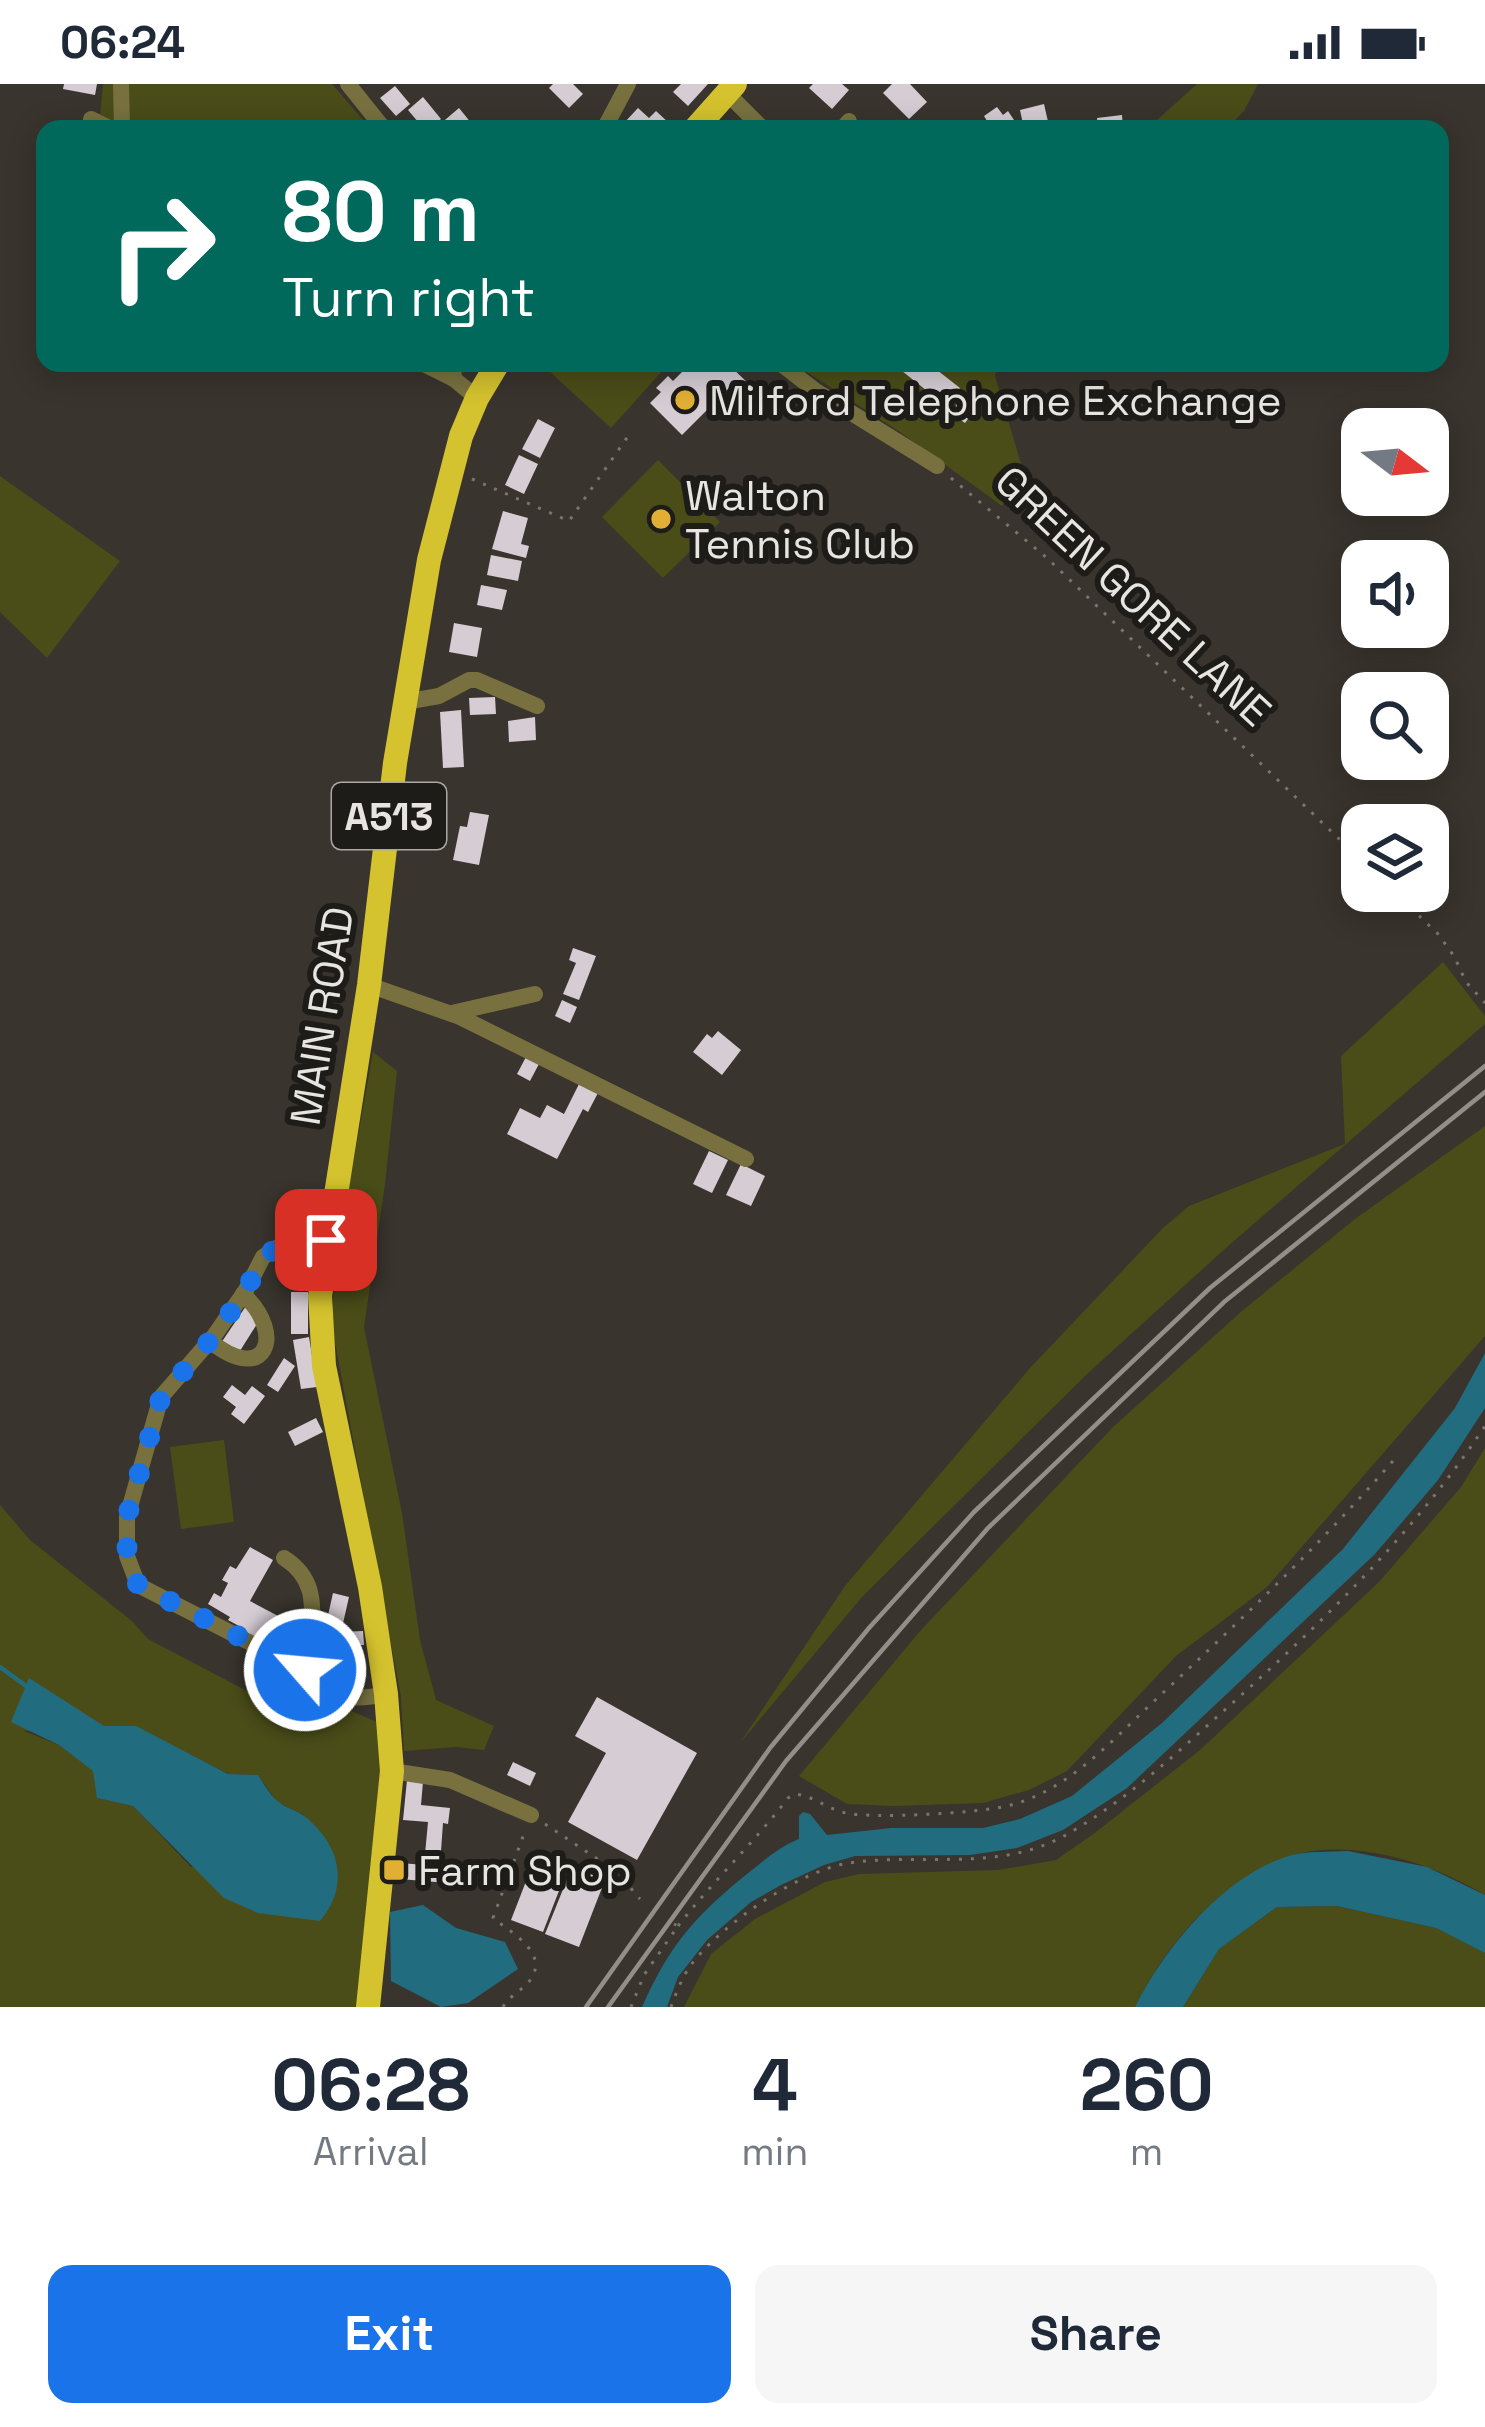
<!DOCTYPE html>
<style>
body{margin:0;font-family:"Space Grotesk",sans-serif;background:#f6f6f7;color:#1f2937;height:100vh;display:flex;flex-direction:column;font-size:45px;white-space:nowrap}
*{box-sizing:border-box;margin:0}
p{font-size:39px;color:#747a83}
.icon{flex:none;width:66px;height:66px;fill:none;stroke:currentColor;stroke-width:2;stroke-linecap:round;stroke-linejoin:round}
.map{position:relative;height:1923px;overflow:hidden}
.side{display:flex;flex-direction:column;background:#fff;flex:1}
.side>*{flex:none}
.guide{position:absolute;left:36px;top:36px;width:1413px;height:252px;border-radius:24px;box-shadow:0 6px 30px #0003;background:#00695c;color:#fff;overflow:hidden}
.needle{width:78px;rotate:106deg}
.buttons{position:absolute;left:1341px;top:324px;display:grid;gap:24px}
.buttons a{display:grid;place-items:center;width:108px;height:108px;border-radius:24px;background:#fff;box-shadow:0 6px 30px #0003;font-size:60px}
.pin{position:absolute;display:grid;place-items:center;width:102px;height:102px;color:#fff;margin:-51px;border-radius:24px;box-shadow:0 6px 18px #0006}
.me{position:absolute;width:132px;margin:-66px;rotate:297deg;stroke-linejoin:round;filter:drop-shadow(0 0 9px #0008)}
.turn{display:flex;align-items:center;gap:42px;height:252px;padding:0 48px;font-size:54px}
.turn .icon{width:156px;height:156px;stroke-width:2.5}
.turn b{display:block;font-size:84px;line-height:102px}
.eta{display:flex;justify-content:space-evenly;align-items:center;height:204px;text-align:center}
.eta b{font-size:72px;font-weight:700;line-height:84px}
.primary-button{display:flex;gap:24px;margin-top:auto;padding:24px 48px}
.primary-button a{flex:1;height:138px;border-radius:24px;background:#1a73e8;color:#fff;font-size:48px;font-weight:700;line-height:138px;text-align:center}
.primary-button a+a{background:#f6f6f7;color:#1f2937}
.status{display:flex;justify-content:space-between;align-items:center;height:84px;padding:0 60px;background:#fff;direction:ltr}
.status svg{height:33px;fill:currentColor}
.map>svg:first-child{display:block}
</style>
<div class="status"><b>06:24</b><svg viewBox="0 0 49 12"><path d="M0 12V9h3v3zM5 12V6h3v6zM10 12V3h3v9zM15 12V0h3v12zM26 1h20v11H26zM47 4h2v5h-2z"/></svg></div>
<div class="map">
<svg width="1485" height="1923" viewBox="0 0 1485 1923">
<rect width="100%" height="100%" fill="#39342d"/>
<g fill="#4a4d18" fill-rule="evenodd">
<path d="M103 0H332L371 45H92L100 32Z"/>
<path d="M1197 0H1258L1244 27 1226 45H1147Z"/>
<path d="M555 279H656L663 286 611 344 548 286Z"/>
<path d="M805 279H998L995 292 1024 390 1002 422 900 348 799 283Z"/>
<path d="M658 376 720 438 663 494 602 433Z"/>
<path d="M0 392 120 477 47 574 0 528Z"/>
<path d="M1443 878 1485 932V940L1227 1163 1087 1290 862 1513 740 1659 845 1502 1030 1284 1163 1144 1189 1122 1345 1060 1341 972Z"/>
<path d="M373 968 397 987 385 1100 364 1243 402 1429 420 1556 436 1616 494 1642 484 1666 456 1663 404 1667 401 1613 331 1237 337 1170Z"/>
<path d="M1485 1042V1252L1267 1503 1176 1572 1067 1687 1029 1706 983 1719 894 1722 847 1720 799 1692 921 1546 1113 1343 1242 1227 1355 1135Z"/>
<path d="M224 1356 234 1438 181 1445 170 1363Z"/>
<path d="M1485 1364V1811C1432 1779 1352 1753 1290 1772 1221 1795 1166 1860 1135 1923H684L711 1870 755 1835 825 1798 859 1790 998 1786 1056 1776 1096 1748 1200 1666 1379 1498 1461 1403Z"/>
<path d="M0 1421 30 1456 132 1537 148 1555 266 1617 296 1603 379 1639 381 1703 357 1923H0ZM104 1642 136 1643 229 1690 258 1691 277 1718 304 1731 191 1783 133 1722 98 1714 94 1687 59 1661 24 1647Z"/>
<path d="M1337 1822 1436 1844 1485 1869V1923H1183L1219 1865 1277 1823Z"/>
</g>
<g fill="#216d7f">
<path d="M1485 1269V1324L1438 1396 1375 1470 1127 1704 1063 1746 1017 1764 970 1771 855 1772 824 1781 781 1801 751 1818 707 1856 678 1893 667 1923H642C671 1858 697 1830 752 1786 767 1774 781 1762 799 1755V1732L803 1728 810 1730 827 1751 891 1744H983L1020 1735 1072 1712 1162 1639 1343 1465 1455 1324Z"/>
<path d="M29 1594 104 1642H136L228 1690 258 1691C263 1698 268 1708 275 1715 284 1724 298 1726 308 1735 341 1764 349 1802 320 1837L258 1829 224 1814 133 1722 97 1714 93 1687 59 1661 11 1638Z"/>
<path d="M1348 1767 1427 1783 1485 1811V1869L1436 1844 1337 1822 1277 1823 1219 1865 1183 1923H1135C1165 1863 1225 1790 1292 1771 1309 1767 1331 1768 1348 1767Z"/>
<path d="M423 1821 456 1844 505 1858 518 1885 468 1919 441 1923 391 1897 390 1828Z"/>
</g>
<g fill="none" stroke-linecap="round" stroke-linejoin="round">
<path stroke="#216d7f" stroke-width="4.5" d="M0 1583 26 1602"/>
</g>
<g fill="#d5ccd4">
<path d="M64 0H97L95 11 63 5Z"/>
<path d="M553 0H573L583 10 569 24 549 4Z"/>
<path d="M681 0H708L688 22 673 8Z"/>
<path d="M813 0H842L849 6 832 25 809 4Z"/>
<path d="M892 0H910L927 18 909 35 883 9Z"/>
<path d="M395 2 410 20 396 32 380 14Z"/>
<path d="M423 13 441 35 429 45H424L408 26Z"/>
<path d="M1044 20 1049 42 1024 45 1020 26Z"/>
<path d="M997 23 1003 31 1008 27 1016 39 1008 45H992L984 32Z"/>
<path d="M459 24 476 45H443L439 41Z"/>
<path d="M638 24 649 34 656 27 670 40 666 45H631L624 39Z"/>
<path d="M1122 31 1123 45H1098L1097 34Z"/>
<path d="M691 279H727L751 302 741 313 730 303 682 351 650 319 661 308 656 304 668 292 673 297Z"/>
<path d="M892 279H928L960 304 946 322Z"/>
<path d="M971 301 985 311 965 339 951 329Z"/>
<path d="M538 335 555 344 540 374 522 365Z"/>
<path d="M519 371 538 380 524 410 505 401Z"/>
<path d="M503 427 528 434 521 460 529 462 526 474 492 465Z"/>
<path d="M491 471 522 477 518 497 487 491Z"/>
<path d="M481 501 507 506 502 526 477 521Z"/>
<path d="M454 539 482 544 477 573 449 568Z"/>
<path d="M495 613 496 630 470 631 469 614Z"/>
<path d="M461 626 464 683 443 684 440 628Z"/>
<path d="M535 633 536 656 509 658 508 637Z"/>
<path d="M470 728 489 731 479 781 453 776 460 742 467 743Z"/>
<path d="M573 864 596 872 579 916 563 910 576 879 569 876Z"/>
<path d="M562 916 577 923 570 939 555 932Z"/>
<path d="M718 947 741 966 722 991 693 968 707 950 712 954Z"/>
<path d="M527 971 540 978 530 997 517 990Z"/>
<path d="M580 998 599 1007 588 1028 583 1025 557 1075 507 1050 520 1024 540 1034 547 1021 564 1030Z"/>
<path d="M709 1067 728 1076 712 1109 693 1100Z"/>
<path d="M741 1080 765 1092 751 1122 726 1111Z"/>
<rect x="291" y="1208" width="17" height="42"/>
<path d="M246 1222 262 1232 238 1270 221 1259Z"/>
<path d="M309 1253 317 1303 301 1305 293 1256Z"/>
<path d="M284 1274 295 1282 278 1308 267 1301Z"/>
<path d="M232 1301 245 1311 252 1302 265 1312 244 1340 231 1330 236 1323 223 1313Z"/>
<path d="M316 1334 323 1348 295 1362 288 1348Z"/>
<path d="M250 1463 273 1476 250 1517 297 1542 284 1567 237 1546 239 1542 228 1536 230 1533 208 1520 214 1509 221 1513 228 1499 222 1496 230 1482 236 1485Z"/>
<path d="M333 1509 349 1513 341 1548 363 1547 364 1561 338 1562 336 1571 320 1567Z"/>
<path d="M597 1613 697 1669 637 1776 568 1738 606 1669 575 1652Z"/>
<path d="M513 1678 536 1689 530 1702 507 1691Z"/>
<path d="M407 1696 423 1698 421 1721 450 1724 448 1740 443 1739 440 1781 448 1782 447 1799 400 1795 401 1779 424 1781 428 1738 403 1736Z"/>
<path d="M537 1769 569 1781 543 1848 511 1836Z"/>
<path d="M572 1783 605 1796 579 1863 545 1850Z"/>
</g>
<g fill="none" stroke-linecap="round" stroke-linejoin="round">
<g stroke="#79756f" stroke-width="3" stroke-dasharray="3 9" stroke-linecap="butt">
<path d="M735 279 743 287"/>
<path d="M951 394 1047 474 1362 777"/>
<path d="M472 395 569 437 631 348"/>
<path d="M1393 807 1438 850 1454 872 1466 898 1485 919"/>
<path d="M545 1740 617 1788 640 1815"/>
<path d="M678 1842C713 1797 753 1760 788 1714L795 1710C814 1712 827 1725 846 1729 873 1735 973 1729 1002 1723 1069 1710 1117 1650 1165 1607 1246 1531 1325 1456 1398 1371"/>
<path d="M503 1923C510 1911 523 1906 531 1895 549 1868 509 1847 493 1834L525 1747"/>
<path d="M631 1923 644 1891 678 1842 674 1840"/>
<path d="M671 1923C676 1909 682 1894 690 1882 721 1841 798 1787 849 1779 924 1768 1002 1790 1071 1748 1129 1714 1178 1668 1228 1623 1323 1538 1414 1449 1485 1342"/>
</g>
<g stroke="#78713f" stroke-width="16">
<path d="M121 0 122 45"/>
<path d="M348 0 384 45"/>
<path d="M727 9 763 45"/>
<path d="M91 35 111 45"/>
<path d="M604 45 628 0"/>
<path d="M842 45 849 37"/>
<path d="M422 279 454 295"/>
<path d="M453 279 454 295 477 314"/>
<path d="M780 279 816 307 937 382"/>
<path d="M405 618 439 612 469 596H477L537 622"/>
<path d="M369 901 460 933 746 1075"/>
<path d="M452 929 535 910"/>
<path d="M326 1156H289L263 1173 246 1206 214 1252 161 1313 127 1433V1472L138 1501 305 1587C338 1612 345 1619 386 1610"/>
<path d="M210 1257C265 1302 287 1251 243 1210"/>
<path d="M284 1474C330 1503 303 1546 315 1594"/>
<path d="M392 1687 450 1696 531 1731"/>
</g>
<g stroke="#d4c22e" stroke-width="24">
<path d="M695 45 735 0"/>
<path d="M368 1923 392 1687 386 1610 370 1503 324 1282 320 1212 369 901 395 679 429 476 461 352 477 314 498 279"/>
</g>
<g stroke="#928e88" stroke-width="4.5">
<path d="M586 1923 770 1664 869 1544 974 1428 1210 1204 1485 982"/>
<path d="M608 1923 786 1677 988 1444 1224 1218 1485 1008"/>
</g>
</g>
<g fill="none" stroke-linecap="round" stroke-linejoin="round">
<path stroke="#1a73e8" stroke-width="21" stroke-dasharray="0 37.8" d="M305 1586 138 1501 127 1472V1433L161 1313 214 1252 246 1206 263 1173 290 1156H326"/>
</g>
<g fill="#e1af34" stroke="#1e1c19" stroke-width="4.5">
<circle cx="685" cy="316" r="12"/>
<circle cx="661" cy="435" r="12"/>
<rect x="382" y="1774" width="24" height="24" rx="6"/>
</g>
<g text-anchor="middle" dominant-baseline="central" stroke-width="12" stroke-linejoin="round" paint-order="stroke">
<rect fill="#1e1c19" stroke="#aba9a4" stroke-width="3" x="332" y="699" width="114" height="66" rx="9"/>
<g font-size="39" font-weight="bold" fill="#e8e5e0">
<text x="389" y="732">A513</text>
</g>
<g font-size="42" fill="#e8e5e0" stroke="#1e1c19" text-anchor="start">
<text x="709" y="316">Milford Telephone Exchange</text>
<text x="685" y="411">Walton<tspan x="685" dy="48">Tennis Club</tspan></text>
<text x="418" y="1786">Farm Shop</text>
</g>
<g font-size="42" fill="#e8e5e0" stroke="#1e1c19">
<text transform="translate(1133 512) rotate(43)">GREEN GORE LANE</text>
<text transform="translate(322 932) rotate(-81)">MAIN ROAD</text>
</g>
</g>
</svg>
<div class="buttons">
<a><svg class="needle" viewBox="-14 -14 28 28"><path d="M0-13l5 13h-10z" fill="#e53935"/><path d="M0 13l5-13h-10z" fill="#747a83"/></svg></a>
<a><svg class="icon" aria-label="sound" viewBox="0 0 24 24"><path d="M4 9h4l5-4v14l-5-4H4zM17 9q2 3 0 6"/></svg></a>
<a><svg class="icon" aria-label="search" viewBox="0 0 24 24"><circle cx="10" cy="10" r="6"/><path d="M15 15l6 6"/></svg></a>
<a><svg class="icon" aria-label="layers" viewBox="0 0 24 24"><path d="M12 4l9 5-9 5-9-5zM3 14l9 5 9-5"/></svg></a>
</div>
<div class="pin" style="left:326px;top:1156px;background:#d93025"><svg class="icon" aria-label="arrive" viewBox="0 0 24 24"><path d="M6 21V4h12l-3 4 3 4H6"/></svg></div>
<svg class="me" style="left:305px;top:1586px" viewBox="-20 -20 40 40"><circle r="17" fill="#1a73e8" stroke="#fff" stroke-width="3"/><path d="M0-11L8 9 0 5-8 9z" fill="#fff"/></svg>
<div class="guide">
<div class="turn"><svg class="icon" aria-label="right" viewBox="0 0 24 24"><path d="M7 20v-9h11M14 6l5 5-5 5"/></svg><div><b>80 m</b>Turn right</div></div>
</div>
</div>
<section class="side">
<div class="eta">
<div><b>06:28</b><p>Arrival</p></div>
<div><b>4</b><p>min</p></div>
<div><b>260</b><p>m</p></div>
</div>
<div class="primary-button"><a>Exit</a><a>Share</a></div>
</section>
